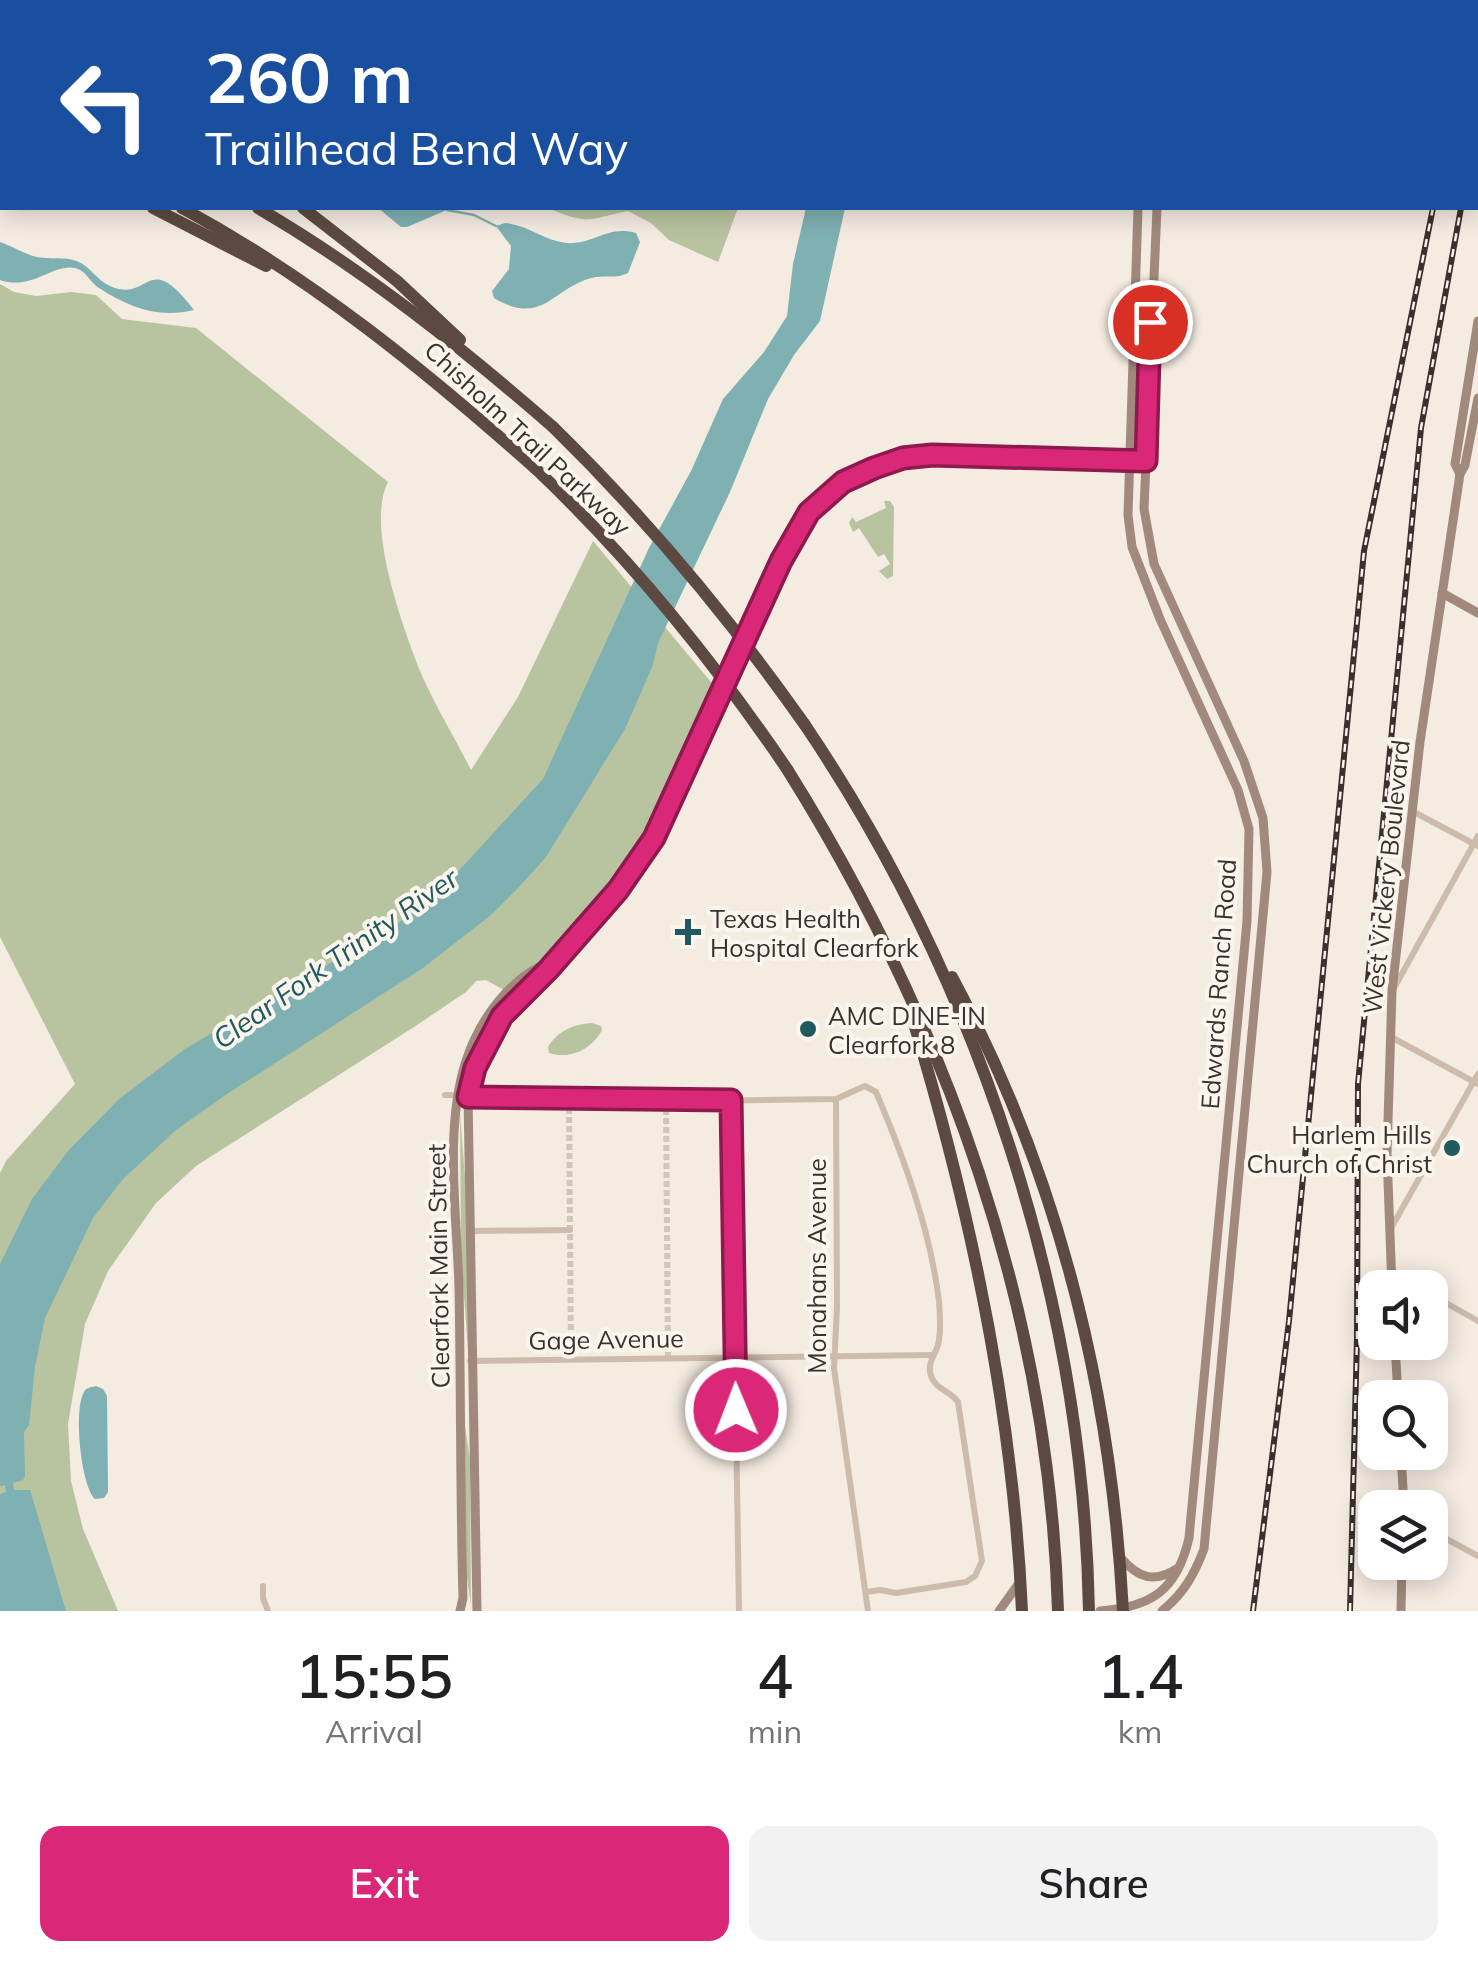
<!DOCTYPE html>
<style>
body{margin:0;font-family:Mulish,sans-serif;background:#f2f2f2;color:#202124;height:100vh;display:flex;flex-direction:column;font-size:38px;white-space:nowrap}
*{box-sizing:border-box;margin:0}
p{font-size:32px;color:#757577}
.icon{flex:none;width:55px;height:55px;fill:none;stroke:currentColor;stroke-width:2;stroke-linecap:round;stroke-linejoin:round}
.map{position:relative;height:1611px;overflow:hidden}
.drawer{display:flex;flex-direction:column;background:#fff;flex:1}
.drawer>*{flex:none}
.banner{position:absolute;left:0px;top:0px;width:1480px;height:210px;box-shadow:0 5px 25px #0003;background:#1a4fa0;color:#fff;overflow:hidden}
.fabs{position:absolute;left:1358px;top:1270px;display:grid;gap:20px}
.fabs a{display:grid;place-items:center;width:90px;height:90px;border-radius:20px;background:#fff;box-shadow:0 5px 25px #0003;font-size:50px}
.pin{position:absolute;display:grid;place-items:center;width:85px;height:85px;color:#fff;margin:-42px;border:5px solid #fff;border-radius:50%;box-shadow:0 2px 10px #0007}
.me{position:absolute;width:110px;margin:-55px;rotate:359deg;stroke-linejoin:round;filter:drop-shadow(0 0 8px #0008)}
.turn{display:flex;align-items:center;gap:35px;height:210px;padding:0 40px;font-size:45px}
.turn .icon{width:130px;height:130px;stroke-width:2.5}
.turn b{display:block;font-size:70px;line-height:85px}
.eta{display:flex;justify-content:space-evenly;align-items:center;height:170px;text-align:center}
.eta b{font-size:60px;font-weight:600;line-height:70px}
.action{display:flex;gap:20px;margin-top:auto;padding:20px 40px}
.action a{flex:1;height:115px;border-radius:20px;background:#db2777;color:#fff;font-size:40px;font-weight:600;line-height:115px;text-align:center}
.action a+a{background:#f2f2f2;color:#202124}
.map>svg:first-child{display:block}
</style>
<div class="map">
<svg width="1478" height="1611" viewBox="0 0 1478 1611">
<rect width="100%" height="100%" fill="#f4ebe1"/>
<g fill="#b8c4a0">
<path d="M126 0H772L127 2Z"/>
<path d="M547 208H738L718 262 669 240 651 223 628 211C584 220 591 225 547 208Z"/>
<path d="M0 284 14 292 36 296 71 292 96 295 122 319 196 328 388 482C367 523 398 611 413 653 427 693 452 732 471 770L518 697 593 541 716 688 657 817 629 866 551 953 525 970 504 990 486 980 476 981 466 992 414 1027 196 1166 156 1203 108 1271 85 1324 68 1424 71 1481 83 1529 118 1611H0V1173L6 1161 75 1084 0 937Z"/>
<path d="M884 501H890L894 507 893 576 887 579 879 571 890 564 884 554 878 557 859 528 853 532 849 523 852 517 856 522 886 508Z"/>
<path d="M592 1023 601 1026 602 1030C592 1049 570 1060 549 1053L548 1047C557 1031 574 1024 592 1023Z"/>
<path d="M460 1112 467 1204 468 1350 461 1255Z"/>
<path d="M465 1426 470 1459 471 1605 464 1559Z"/>
</g>
<g fill="#7fb0b2">
<path d="M378 208H440L447 210 407 227H401Z"/>
<path d="M806 208H845L820 321 794 355 768 399 730 492 658 643 653 665 625 729 546 857 520 886 491 915 423 968 227 1094 176 1130 122 1180 93 1218 45 1318 35 1367 29 1425 24 1432 25 1476 23 1480 13 1483 14 1490H30L66 1611H0V1494L6 1492 5 1485 0 1486V1264L32 1199 68 1151 119 1099 185 1049 403 920 440 891 543 779 649 548 691 471 723 399 764 352 787 316 793 264Z"/>
<path d="M505 223C527 225 545 241 566 243 594 245 607 225 636 233L640 242 628 273C616 279 608 275 596 277 553 285 545 328 494 298L492 291 509 269 511 246 496 226Z"/>
<path d="M0 242C12 246 24 254 37 257 51 260 71 255 84 265 95 273 100 283 115 288 151 299 148 250 194 310 159 319 128 307 99 288 89 282 87 271 75 268 53 263 32 291 0 280Z"/>
<path d="M96 1386 103 1389 107 1396 108 1492 104 1498 95 1499C81 1485 74 1413 83 1394 86 1387 89 1388 96 1386Z"/>
</g>
<g fill="none" stroke-linecap="round" stroke-linejoin="round">
<path stroke="#7fb0b2" stroke-width="2.5" d="M447 210 474 215 496 226"/>
<g stroke="#cfc6bd" stroke-width="6" stroke-dasharray="6 3" stroke-linecap="butt">
<path d="M569 1099 571 1360"/>
<path d="M666 1100 668 1358"/>
</g>
<g stroke="#cdbbac" stroke-width="6">
<path d="M1414 812 1478 846"/>
<path d="M1393 990 1478 836"/>
<path d="M1391 1037 1478 1084"/>
<path d="M445 1095 704 1101 836 1099 865 1086 876 1092C904 1158 930 1229 939 1301 940 1313 941 1327 939 1340 938 1353 926 1361 931 1376 936 1390 951 1391 958 1402L982 1561 975 1576 966 1582 896 1593 880 1590 866 1592"/>
<path d="M836 1099 837 1307 834 1368 868 1611"/>
<path d="M731 1100 739 1611"/>
<path d="M1390 1230 1478 1074"/>
<path d="M471 1231 570 1230"/>
<path d="M1393 1274 1418 1288"/>
<path d="M1430 1294 1478 1321"/>
<path d="M470 1361 932 1355"/>
<path d="M1430 1530 1478 1556"/>
<path d="M263 1586V1598L268 1611"/>
</g>
<g stroke="#a18a7d" stroke-width="9">
<path d="M1140 0 1142 2"/>
<path d="M1158 0 1164 2"/>
<path d="M1197 0 1201 2"/>
<path d="M1223 0 1226 2"/>
<path d="M1186 2 1188 0"/>
<path d="M1478 164V165"/>
<path d="M1157 208 1144 509 1154 564 1244 761 1263 818 1267 872 1204 1549C1194 1575 1184 1593 1162 1611"/>
<path d="M1460 474 1455 464 1478 321"/>
<path d="M1442 593 1478 613"/>
<path d="M1392 1288 1387 1154 1392 991 1420 742 1460 474 1465 465 1478 398"/>
<path d="M1395 1342 1398 1398"/>
<path d="M1401 1452 1404 1508"/>
<path d="M1120 1557C1138 1578 1154 1584 1178 1568"/>
<path d="M460 1611 463 1598C460 1495 461 1391 459 1287 457 1216 444 1128 466 1061 480 1018 510 978 552 960"/>
<path d="M477 1611 468 1097C476 1061 489 1029 514 1001 525 990 539 981 548 969 583 925 625 887 654 838L794 535C827 485 873 461 932 455L1146 461"/>
<path d="M999 1611 1019 1583"/>
<path d="M1100 1611C1152 1607 1177 1590 1189 1538L1247 921 1249 829 1238 790 1160 619 1132 547 1128 515 1138 208"/>
<path d="M1401 1611 1402 1562"/>
</g>
<g stroke="#5c4a42" stroke-width="12">
<path d="M0 42 2 43"/>
<path d="M0 83 2 84"/>
<path d="M0 119 2 120"/>
<path d="M0 151 2 152"/>
<path d="M153 208 266 266"/>
<path d="M182 208C313 279 426 371 536 469"/>
<path d="M258 208C364 270 460 346 553 427"/>
<path d="M303 208 397 281 460 340"/>
<path d="M805 725C979 983 1083 1299 1089 1611"/>
<path d="M787 769C946 1023 1049 1310 1058 1611"/>
<path d="M952 977C1058 1174 1111 1388 1123 1611"/>
<path d="M913 1020C971 1212 1013 1410 1022 1611"/>
</g>
<g stroke="#3b302b" stroke-width="6">
<g id="rail">
<path d="M1469 2 1470 0"/>
<path d="M1478 113V110"/>
<path d="M1253 1611 1289 1321 1364 551 1433 208"/>
<path d="M1350 1611 1357 1338 1358 1084 1421 428 1461 208"/>
</g>
</g>
<use href="#rail" stroke="#fbf5ee" stroke-width="2.5" stroke-dasharray="8" stroke-linecap="butt"/>
<g stroke="#5c4a42" stroke-width="12">
<path d="M553 427C647 519 729 617 805 725"/>
<path d="M536 469C632 560 713 660 787 769"/>
</g>
</g>
<g fill="none" stroke-linecap="round" stroke-linejoin="round">
<g stroke="#8e194d" stroke-width="25">
<path id="route" d="M736 1410 731 1100 468 1097 475 1068 502 1016 548 970 618 890 654 838 781 561 809 512 843 482 874 468 903 458 932 455 1146 461 1150 322"/>
</g>
<use href="#route" stroke="#db2777" stroke-width="18"/>
</g>
<g fill="#1f5a5e" stroke="#fbf5ee" stroke-width="4">
<path d="M683 917h10v10h10v10h-10v10h-10v-10h-10v-10h10z"/>
<circle cx="808" cy="1029" r="10"/>
<circle cx="1452" cy="1148" r="10"/>
</g>
<g text-anchor="middle" dominant-baseline="central" stroke-width="8" stroke-linejoin="round" paint-order="stroke">
<g font-size="25" fill="#3b302b" stroke="#fbf5ee">
<text transform="translate(528 438) rotate(43)">Chisholm Trail Parkway</text>
<text transform="translate(1386 877) rotate(-84)">West Vickery Boulevard</text>
<text transform="translate(1218 984) rotate(-86)">Edwards Ranch Road</text>
<text transform="translate(438 1266) rotate(-91)">Clearfork Main Street</text>
<text transform="translate(816 1266) rotate(-90)">Monahans Avenue</text>
<text transform="translate(606 1339) rotate(-1)">Gage Avenue</text>
</g>
<g font-size="25" fill="#3b302b" stroke="#fbf5ee" text-anchor="start">
<text x="710" y="918">Texas Health<tspan x="710" dy="29">Hospital Clearfork</tspan></text>
<text x="828" y="1015">AMC DINE-IN<tspan x="828" dy="29">Clearfork 8</tspan></text>
<text x="1432" y="1134" text-anchor="end">Harlem Hills<tspan x="1432" dy="29">Church of Christ</tspan></text>
</g>
<g font-size="28" font-style="italic" fill="#1f5a5e" stroke="#fbf5ee">
<text transform="translate(335 958) rotate(-35)">Clear Fork Trinity River</text>
</g>
</g>
</svg>
<div class="fabs">
<a><svg class="icon" aria-label="sound" viewBox="0 0 24 24"><path d="M4 9h4l5-4v14l-5-4H4zM17 9q2 3 0 6"/></svg></a>
<a><svg class="icon" aria-label="search" viewBox="0 0 24 24"><circle cx="10" cy="10" r="6"/><path d="M15 15l6 6"/></svg></a>
<a><svg class="icon" aria-label="layers" viewBox="0 0 24 24"><path d="M12 4l9 5-9 5-9-5zM3 14l9 5 9-5"/></svg></a>
</div>
<div class="pin" style="left:1150px;top:322px;background:#d93025"><svg class="icon" aria-label="arrive" viewBox="0 0 24 24"><path d="M6 21V4h12l-3 4 3 4H6"/></svg></div>
<svg class="me" style="left:736px;top:1410px" viewBox="-20 -20 40 40"><circle r="17" fill="#db2777" stroke="#fff" stroke-width="3"/><path d="M0-11L8 9 0 5-8 9z" fill="#fff"/></svg>
<div class="banner">
<div class="turn"><svg class="icon" aria-label="left" viewBox="0 0 24 24"><path d="M17 20v-9H6M10 6l-5 5 5 5"/></svg><div><b>260 m</b>Trailhead Bend Way</div></div>
</div>
</div>
<section class="drawer">
<div class="eta">
<div><b>15:55</b><p>Arrival</p></div>
<div><b>4</b><p>min</p></div>
<div><b>1.4</b><p>km</p></div>
</div>
<div class="action"><a>Exit</a><a>Share</a></div>
</section>
